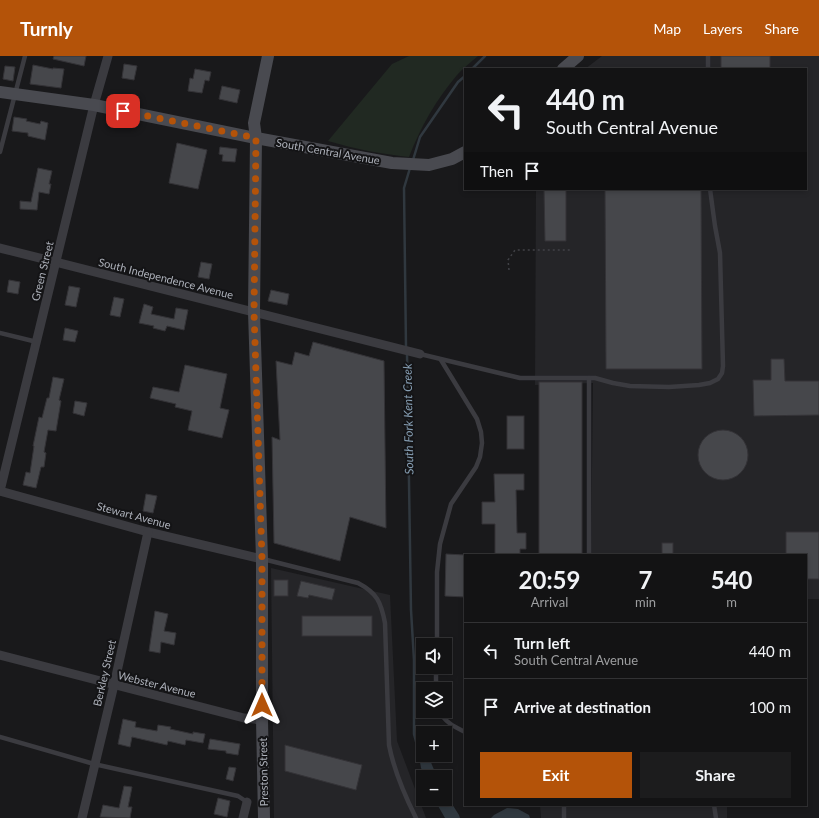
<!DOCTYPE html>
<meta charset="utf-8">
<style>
body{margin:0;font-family:Lato,sans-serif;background:#1c1c1d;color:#f1f3f6;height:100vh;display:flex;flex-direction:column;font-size:15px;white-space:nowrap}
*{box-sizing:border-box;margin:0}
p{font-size:13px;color:#9d9ea0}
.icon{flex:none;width:22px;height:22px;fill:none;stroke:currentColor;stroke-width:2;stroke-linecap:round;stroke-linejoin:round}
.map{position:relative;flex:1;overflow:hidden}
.details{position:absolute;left:464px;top:498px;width:343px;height:252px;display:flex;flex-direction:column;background:#131314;border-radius:0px;box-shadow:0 2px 6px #0003,0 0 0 1px #323234}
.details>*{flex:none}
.hud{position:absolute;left:464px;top:12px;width:343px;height:122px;border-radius:0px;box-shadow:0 2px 6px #0003,0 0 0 1px #323234;background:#131314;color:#f1f3f6;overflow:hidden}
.controls{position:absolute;left:416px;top:582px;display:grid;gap:8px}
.controls a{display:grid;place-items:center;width:36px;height:36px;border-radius:0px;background:#131314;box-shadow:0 2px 6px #0003,0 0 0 1px #323234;font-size:20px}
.pin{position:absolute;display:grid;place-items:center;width:34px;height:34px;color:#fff;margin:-17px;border-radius:8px;box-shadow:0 2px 6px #0006}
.me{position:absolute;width:44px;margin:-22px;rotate:0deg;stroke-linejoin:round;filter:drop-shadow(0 0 3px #0008)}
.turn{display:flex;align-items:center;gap:14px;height:84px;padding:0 16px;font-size:18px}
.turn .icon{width:52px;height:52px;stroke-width:2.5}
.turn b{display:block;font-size:28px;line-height:34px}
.then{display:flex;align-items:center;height:38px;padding:0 16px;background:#0003;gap:8px;font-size:15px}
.eta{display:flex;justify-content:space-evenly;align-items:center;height:68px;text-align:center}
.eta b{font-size:24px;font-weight:700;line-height:28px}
.button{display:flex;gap:8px;margin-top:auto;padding:8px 16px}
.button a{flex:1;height:46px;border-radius:0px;background:#b45309;color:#fff;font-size:16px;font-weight:700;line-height:46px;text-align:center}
.button a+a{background:#1c1c1d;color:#f1f3f6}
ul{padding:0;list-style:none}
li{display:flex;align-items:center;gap:12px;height:56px;padding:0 16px;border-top:1px solid #323234}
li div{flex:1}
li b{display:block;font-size:15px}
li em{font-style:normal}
header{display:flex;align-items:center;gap:24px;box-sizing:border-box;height:56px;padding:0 20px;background:#b45309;color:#fff}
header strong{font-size:19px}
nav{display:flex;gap:22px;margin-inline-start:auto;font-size:14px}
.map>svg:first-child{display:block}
</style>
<header>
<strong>Turnly</strong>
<nav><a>Map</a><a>Layers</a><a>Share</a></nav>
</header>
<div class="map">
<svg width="819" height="762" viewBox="0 0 819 762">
<rect width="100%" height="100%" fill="#19191b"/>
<g fill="#252528">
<path d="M602 0H819V543H806V499H591L593 327 535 329 536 133H806V13H585Z"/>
<path d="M271 512 390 539 397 685 426 762H274Z"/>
<path d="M540 749H727V762H541Z"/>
</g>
<path fill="#212922" d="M409 0H478C471 6 463 12 457 19 436 44 421 70 409 101 381 98 355 93 328 85L392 8Z"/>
<g fill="#30383f">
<path d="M418 694 430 704 437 721H425L421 712Z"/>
<path d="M445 737 459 759 460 762H445L434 743H445Z"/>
<path d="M507 752 518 753 529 759 530 762H491L494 759Z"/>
</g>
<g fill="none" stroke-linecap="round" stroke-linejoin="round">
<g stroke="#30383f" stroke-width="2.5">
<path d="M472 13 485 0"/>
<path d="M413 104 420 81 458 26 465 20"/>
<path d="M406 292 404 132 410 112"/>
<path d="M407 297 411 554 414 604V678L419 697"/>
</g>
</g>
<g fill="#46474b" stroke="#343337">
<path d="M54 0H86L84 10 53 3Z"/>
<rect x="721" y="0" width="49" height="13"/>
<path d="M124 8 137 10 134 24 122 22Z"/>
<path d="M33 9 53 13V12L64 13 61 32 30 28Z"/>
<path d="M5 10 15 11 13 25 3 23Z"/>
<path d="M195 13 211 16 209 25 205 24 202 37 188 35 190 22 193 23Z"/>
<path d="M222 30 240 34 237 47 219 43Z"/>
<path d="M14 61 27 63 26 65 40 68 41 65 48 67 45 84 28 80V77L12 75Z"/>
<path d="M177 87 207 94 198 133 169 127Z"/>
<path d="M220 91 237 93 235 106 222 105 223 99 219 98Z"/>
<path d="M38 112 52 115 49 128H51L49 138 39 136 37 154 20 153V145L31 146Z"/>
<path d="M544 133H566V185H545Z"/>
<path d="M605 133H701L702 313H606Z"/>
<path d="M201 206 212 208 209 223 198 221Z"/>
<path d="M9 224 20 226 18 238 7 236Z"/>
<path d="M69 230 80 232 76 251 65 249Z"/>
<path d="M271 234 289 238 287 249 268 245Z"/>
<path d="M114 241 124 243 120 261 110 259Z"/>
<path d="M144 248 153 251 151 258 174 263 176 252 188 254 184 274 167 270 165 275 153 272 154 270 139 267Z"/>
<path d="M65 272 78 275 75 286 63 284Z"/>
<path d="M313 286 384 305 386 472 350 461 340 505 274 487 272 381 280 384 276 305 292 309 295 296 309 300Z"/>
<path d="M771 303H784L785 325H819V359L754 360 753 324H771Z"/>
<path d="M185 309 227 318 220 352 229 354 222 382 188 374 192 355 175 351 176 348 150 342 153 331 179 336Z"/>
<path d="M53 321 64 323 59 344 61 345 56 375 48 374 44 396 46 397 44 411H41L36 432 23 429 26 416 30 417 34 390H33L39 361 42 362 47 342H49Z"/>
<rect x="539" y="326" width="43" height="173"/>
<path d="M75 345 87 347 84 360 73 357Z"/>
<rect x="507" y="360" width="17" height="33"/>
<circle cx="723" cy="399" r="25"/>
<path d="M494 418H524V434H516L517 477H526V493H520V499H495V468H482V446H495Z"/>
<path d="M146 438 157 440 153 457 143 455Z"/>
<path d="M786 476H819V523H806V499H786Z"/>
<rect x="662" y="487" width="11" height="12"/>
<path d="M446 498 465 499V541L445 540Z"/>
<rect x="274" y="524" width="14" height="16"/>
<path d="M301 525 335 533 332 544 309 539 308 542 297 540Z"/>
<path d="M155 555 168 558 164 575 176 577 174 589 161 586 160 597 149 595Z"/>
<rect x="302" y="560" width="70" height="20"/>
<path d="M123 663 136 666 135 671 157 675 158 669 171 671 170 673 193 678V676L205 678 203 687 186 684 185 689 168 685 167 689 132 681 130 691 118 688Z"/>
<path d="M210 683 240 688 238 699 226 697V695L208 693Z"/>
<path d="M285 689 362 709 356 734 285 715Z"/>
<path d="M229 711 236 712 233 725 226 723Z"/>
<path d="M124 730 132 731 128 751H132L130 762 100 761 103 749 119 752Z"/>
<path d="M218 742 230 745 227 761 214 758Z"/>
</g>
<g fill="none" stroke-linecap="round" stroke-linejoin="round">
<path stroke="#414247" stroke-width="1.5" stroke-dasharray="2 3" stroke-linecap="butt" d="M509 214 508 204 515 194H570"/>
<g stroke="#3b3b40" stroke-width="4.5">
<path d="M708 13V0"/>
<path d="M0 96 25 0"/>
<path d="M0 277 37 286"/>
<path d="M420 298 520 322H595L613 327 630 330 669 331 699 329 710 327 718 323 722 317 723 310 720 197 715 170 710 133"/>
<path d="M589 322V499"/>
<path d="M263 503 358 527C377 537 381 546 385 567L389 689C394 715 404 738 416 762"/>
<path d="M437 589V516L440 488 451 448 476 411 480 401 482 387 481 376 477 363 441 304"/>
<path d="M436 633V611"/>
<path d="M440 655C444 666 455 671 465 676"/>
<path d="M0 681 94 708 238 740 247 746"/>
<path d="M714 749 716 762"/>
<path d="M564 762V749"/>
</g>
<g stroke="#3b3b40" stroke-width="9">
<path d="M0 192 420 298"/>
<path d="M0 435 94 49 108 0"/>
<path d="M0 435 148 476 262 503"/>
<path d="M0 599 244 662 262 664"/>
<path d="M82 762 114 629 148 476"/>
<path d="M243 762 247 746"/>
</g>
<g stroke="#494a50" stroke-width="12">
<path d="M563 13 578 0"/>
<path d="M0 36 94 49 256 82 392 107 429 109 452 103 465 96"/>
<path d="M264 762 262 664V503L254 256 256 82 254 67 268 0"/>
</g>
</g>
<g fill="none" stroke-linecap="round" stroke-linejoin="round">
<path stroke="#b45309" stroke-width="7" stroke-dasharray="0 12.6" d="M123 55 256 82 254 256 262 503V649"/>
</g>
<g text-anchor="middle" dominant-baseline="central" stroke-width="4" stroke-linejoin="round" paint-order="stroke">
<g font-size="11" fill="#adb1ba" stroke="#141416">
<text transform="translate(328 95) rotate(10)">South Central Avenue</text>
<text transform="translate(42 215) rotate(-76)">Green Street</text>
<text transform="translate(166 222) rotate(14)">South Independence Avenue</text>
<text transform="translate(134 459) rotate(15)">Stewart Avenue</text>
<text transform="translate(104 617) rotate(-77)">Berkley Street</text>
<text transform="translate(157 628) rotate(14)">Webster Avenue</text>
<text transform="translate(263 716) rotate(-91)">Preston Street</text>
</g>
<g font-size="12" font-style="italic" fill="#869eb3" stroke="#141416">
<text transform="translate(408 363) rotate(-91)">South Fork Kent Creek</text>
</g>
</g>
</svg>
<div class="controls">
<a><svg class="icon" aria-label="sound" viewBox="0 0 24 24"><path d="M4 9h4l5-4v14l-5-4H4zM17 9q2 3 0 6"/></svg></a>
<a><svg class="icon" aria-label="layers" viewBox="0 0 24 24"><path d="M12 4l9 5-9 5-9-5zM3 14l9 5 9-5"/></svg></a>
<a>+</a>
<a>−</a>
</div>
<div class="pin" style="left:123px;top:55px;background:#d93025"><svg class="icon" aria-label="arrive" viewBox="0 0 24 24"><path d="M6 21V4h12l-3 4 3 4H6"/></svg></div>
<svg class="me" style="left:262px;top:649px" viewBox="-20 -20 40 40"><path d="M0-17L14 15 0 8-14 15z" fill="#b45309" stroke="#fff" stroke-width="4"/></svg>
<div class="hud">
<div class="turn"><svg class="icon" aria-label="left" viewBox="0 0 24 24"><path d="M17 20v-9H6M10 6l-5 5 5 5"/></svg><div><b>440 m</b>South Central Avenue</div></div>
<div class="then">Then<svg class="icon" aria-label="arrive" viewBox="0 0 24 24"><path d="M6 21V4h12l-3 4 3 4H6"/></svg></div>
</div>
<section class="details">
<div class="eta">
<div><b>20:59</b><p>Arrival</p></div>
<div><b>7</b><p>min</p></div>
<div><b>540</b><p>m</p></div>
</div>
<ul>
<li><svg class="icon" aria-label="left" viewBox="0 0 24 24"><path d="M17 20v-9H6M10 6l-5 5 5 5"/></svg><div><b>Turn left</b><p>South Central Avenue</p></div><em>440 m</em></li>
<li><svg class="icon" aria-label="arrive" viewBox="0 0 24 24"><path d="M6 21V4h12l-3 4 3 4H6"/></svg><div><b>Arrive at destination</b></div><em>100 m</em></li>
</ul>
<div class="button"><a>Exit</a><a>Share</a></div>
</section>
</div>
